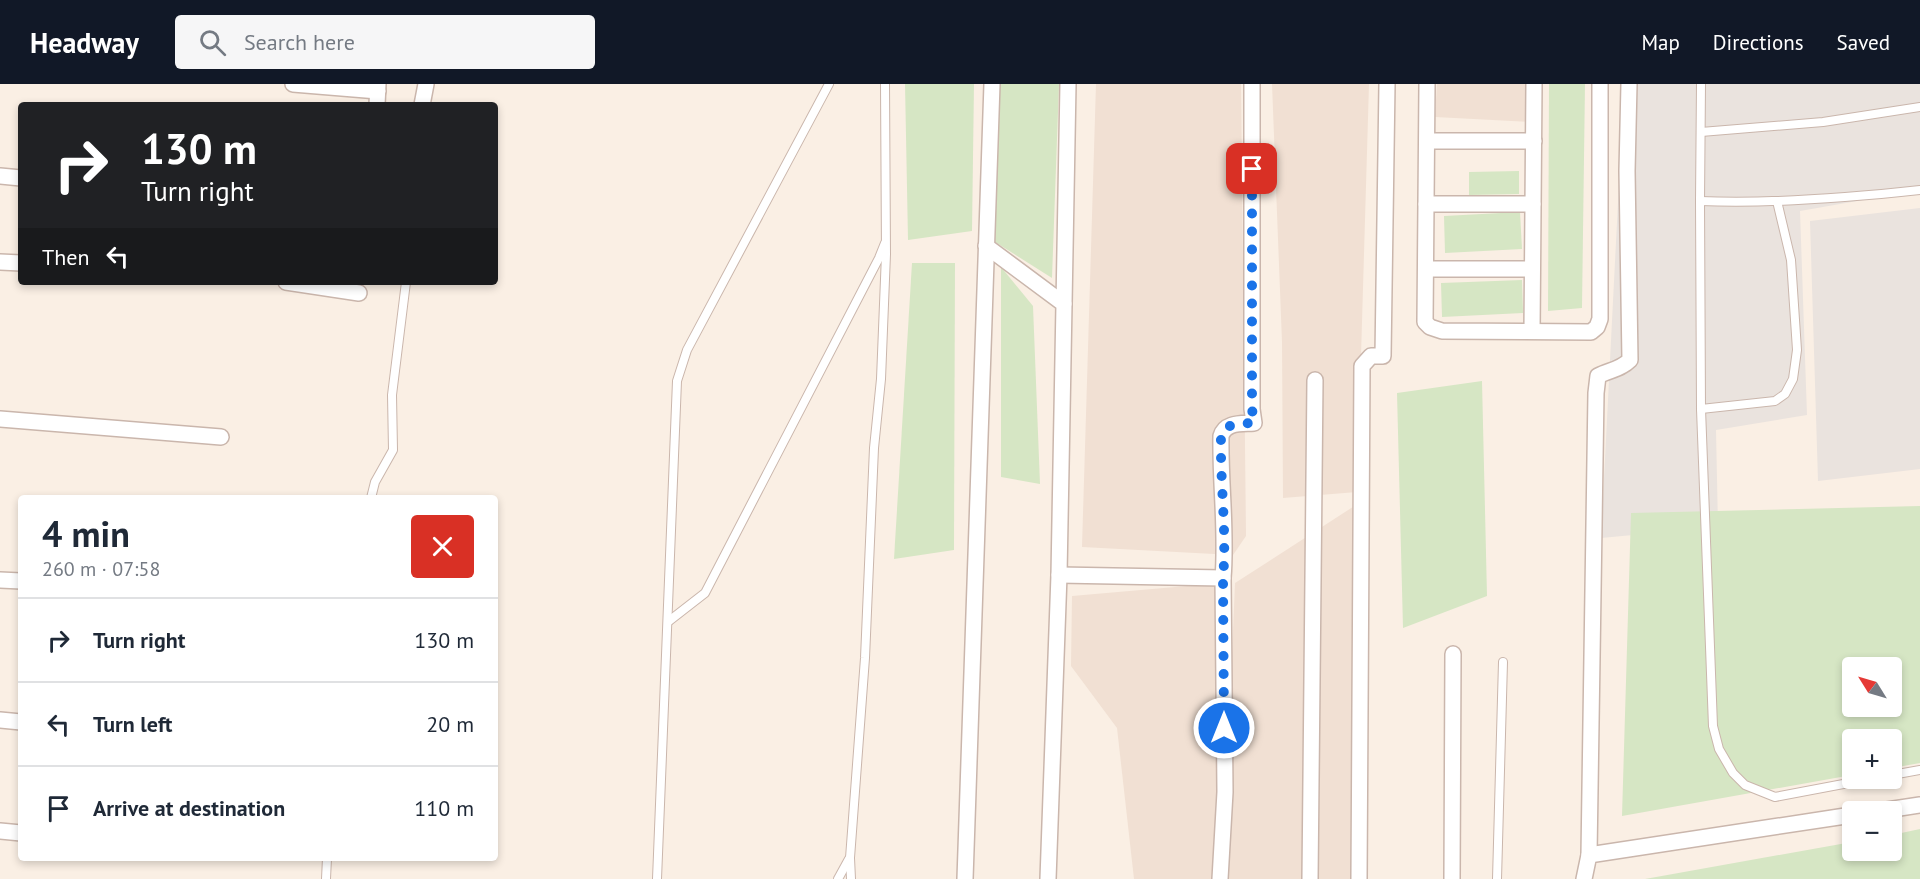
<!DOCTYPE html>
<meta charset="utf-8">
<style>
body{margin:0;font-family:"PT Sans",sans-serif;background:#f6f6f7;color:#1f2937;height:100vh;display:flex;flex-direction:column;font-size:22px;white-space:nowrap}
*{box-sizing:border-box;margin:0}
p{font-size:20px;color:#747a83}
.icon{flex:none;width:33px;height:33px;fill:none;stroke:currentColor;stroke-width:2;stroke-linecap:round;stroke-linejoin:round}
.map{position:relative;flex:1;overflow:hidden}
.panel{position:absolute;left:18px;top:411px;width:480px;height:366px;display:flex;flex-direction:column;background:#fff;border-radius:6px;box-shadow:0 3px 9px #0003}
.panel>*{flex:none}
.guide{position:absolute;left:18px;top:18px;width:480px;height:183px;border-radius:6px;box-shadow:0 3px 9px #0003;background:#202124;color:#fff;overflow:hidden}
.needle{width:39px;rotate:307deg}
.fabs{position:absolute;left:1842px;top:573px;display:grid;gap:12px}
.fabs a{display:grid;place-items:center;width:60px;height:60px;border-radius:6px;background:#fff;box-shadow:0 3px 9px #0003;font-size:30px}
.pin{position:absolute;display:grid;place-items:center;width:51px;height:51px;color:#fff;margin:-26px;border-radius:12px;box-shadow:0 3px 9px #0006}
.me{position:absolute;width:66px;margin:-33px;rotate:0deg;stroke-linejoin:round;filter:drop-shadow(0 0 4px #0008)}
.turn{display:flex;align-items:center;gap:21px;height:126px;padding:0 24px;font-size:27px}
.turn .icon{width:78px;height:78px;stroke-width:2.5}
.turn b{display:block;font-size:42px;line-height:51px}
.then{display:flex;align-items:center;height:57px;padding:0 24px;background:#0003;gap:12px;font-size:22px}
.round{display:grid;place-items:center;flex:none;width:63px;height:63px;border-radius:6px;background:#f6f6f7}
.overview{display:flex;align-items:center;justify-content:space-between;height:102px;padding:0 24px}
h1{font-size:36px;font-weight:800;line-height:45px}
ul{padding:0;list-style:none}
li{display:flex;align-items:center;gap:18px;height:84px;padding:0 24px;border-top:2px solid #e0e1e3}
li div{flex:1}
li b{display:block;font-size:22px}
li em{font-style:normal}
header{display:flex;align-items:center;gap:36px;box-sizing:border-box;height:84px;padding:0 30px;background:#111827;color:#fff}
header strong{font-size:28px}
nav{display:flex;gap:33px;margin-inline-start:auto;font-size:21px}
.search{width:420px;height:54px;background:#f6f6f7;display:flex;align-items:center;gap:15px;box-sizing:border-box;padding:0 21px;border-radius:6px;color:#747a83;font-size:22px}
.map>svg:first-child{display:block}
</style>
<header>
<strong>Headway</strong>
<div class="search"><svg class="icon" aria-label="search" viewBox="0 0 24 24"><circle cx="10" cy="10" r="6"/><path d="M15 15l6 6"/></svg>Search here</div>
<nav><a>Map</a><a>Directions</a><a>Saved</a></nav>
</header>
<div class="map">
<svg width="1920" height="795" viewBox="0 0 1920 795">
<rect width="100%" height="100%" fill="#faefe4"/>
<g fill="#f1e0d3">
<path d="M1096 0H1241L1246 452 1233 471 1082 463Z"/>
<path d="M1272 0H1369L1357 408 1283 414 1282 258Z"/>
<path d="M1437 0H1532L1529 38 1435 33Z"/>
<path d="M1359 419 1355 795H1223L1235 499Z"/>
<path d="M1221 499 1214 795H1134L1117 644 1071 582 1072 512Z"/>
</g>
<g fill="#eae3de">
<path d="M1624 0H1920V106L1800 127 1807 331 1716 346 1718 443 1601 454Z"/>
<path d="M1920 124V385L1818 397 1810 137Z"/>
</g>
<g fill="#d6e6c4" fill-rule="evenodd">
<path d="M905 0H974L972 147 908 156Z"/>
<path d="M997 0H1059L1052 194 992 156Z"/>
<path d="M1549 0H1585L1582 224 1548 227Z"/>
<path d="M1519 87V110L1469 111V88Z"/>
<path d="M1520 128 1522 165 1445 169 1444 132Z"/>
<path d="M912 179H955L954 466 894 475Z"/>
<path d="M1001 183 1033 222 1040 400 1001 393Z"/>
<path d="M1522 196 1523 229 1442 233 1441 199Z"/>
<path d="M1482 297 1487 512 1403 544 1397 309Z"/>
<path d="M1920 422V679L1892 684V656H1852V691L1622 732 1631 429ZM1852 584H1892V622H1852Z"/>
<path d="M1920 745V795H1645L1852 758V766H1892V751Z"/>
</g>
<g fill="none" stroke-linecap="round" stroke-linejoin="round">
<g stroke="#cab6ac" stroke-width="10">
<g id="lane">
<path d="M1701 0 1700 117 1701 325 1775 317 1785 310 1793 295 1797 266 1791 176 1777 117"/>
<path d="M1701 48 1823 38 1920 23"/>
<path d="M1700 117C1773 120 1847 114 1920 106"/>
<path d="M1701 325 1713 642 1719 665 1733 689 1745 701 1775 713 1875 694"/>
<path d="M371 414 375 398 393 366 392 311 406 198"/>
<path d="M669 537 705 509 879 174 885 159"/>
<path d="M1892 691 1920 686"/>
<path d="M326 795 327 774"/>
<path d="M657 795 677 297 687 266 829 0"/>
<path d="M838 795 849 775"/>
<path d="M851 795 850 774 865 574 874 364 881 295 886 170 885 0"/>
<path d="M1497 795 1503 578"/>
</g>
</g>
<g stroke="#cab6ac" stroke-width="18">
<g id="street">
<path d="M293 0 378 7"/>
<path d="M1427 0 1425 238 1430 243 1442 247 1591 248 1597 243 1600 235V0"/>
<path d="M377 21 378 0"/>
<path d="M422 21 426 0"/>
<path d="M1427 57H1534"/>
<path d="M0 92 21 94"/>
<path d="M1426 120H1533"/>
<path d="M986 162 1064 220 1059 491 1048 795"/>
<path d="M0 178 21 179"/>
<path d="M1426 185H1532"/>
<path d="M286 198 359 209"/>
<path d="M1064 220 1068 0"/>
<path d="M1532 247 1534 0"/>
<path d="M0 335 221 353"/>
<path d="M1059 491 1223 494"/>
<path d="M0 496 21 497"/>
<path d="M0 636 21 638"/>
<path d="M1874 728 1920 721"/>
<path d="M0 747 21 749"/>
<path d="M1589 771 1596 309 1598 292C1609 286 1620 286 1630 276L1627 87 1629 0"/>
<path d="M965 795 992 0"/>
<path d="M1220 795 1225 708 1223 494C1227 448 1220 399 1221 352 1225 338 1241 340 1254 339L1252 325V0"/>
<path d="M1310 795 1315 296"/>
<path d="M1359 795 1362 282 1371 272H1383L1387 0"/>
<path d="M1452 795 1453 570"/>
<path d="M1584 795 1589 771 1852 731"/>
</g>
</g>
<use href="#lane" stroke="#fff" stroke-width="8"/>
<use href="#street" stroke="#fff" stroke-width="15"/>
</g>
<g fill="none" stroke-linecap="round" stroke-linejoin="round">
<path stroke="#1a73e8" stroke-width="10" stroke-dasharray="0 18" d="M1224 644 1223 494C1227 448 1220 399 1221 352 1225 338 1241 340 1254 339L1252 325V85"/>
</g>
</svg>
<div class="fabs">
<a><svg class="needle" viewBox="-14 -14 28 28"><path d="M0-13l5 13h-10z" fill="#e53935"/><path d="M0 13l5-13h-10z" fill="#747a83"/></svg></a>
<a>+</a>
<a>−</a>
</div>
<div class="pin" style="left:1252px;top:85px;background:#d93025"><svg class="icon" aria-label="arrive" viewBox="0 0 24 24"><path d="M6 21V4h12l-3 4 3 4H6"/></svg></div>
<svg class="me" style="left:1224px;top:644px" viewBox="-20 -20 40 40"><circle r="17" fill="#1a73e8" stroke="#fff" stroke-width="3"/><path d="M0-11L8 9 0 5-8 9z" fill="#fff"/></svg>
<div class="guide">
<div class="turn"><svg class="icon" aria-label="right" viewBox="0 0 24 24"><path d="M7 20v-9h11M14 6l5 5-5 5"/></svg><div><b>130 m</b>Turn right</div></div>
<div class="then">Then<svg class="icon" aria-label="left" viewBox="0 0 24 24"><path d="M17 20v-9H6M10 6l-5 5 5 5"/></svg></div>
</div>
<section class="panel">
<div class="overview"><div><h1>4 min</h1><p>260 m · 07:58</p></div><a class="round" style="background:#d93025;color:#fff"><svg class="icon" aria-label="close" viewBox="0 0 24 24"><path d="M6 6l12 12M18 6L6 18"/></svg></a></div>
<ul>
<li><svg class="icon" aria-label="right" viewBox="0 0 24 24"><path d="M7 20v-9h11M14 6l5 5-5 5"/></svg><div><b>Turn right</b></div><em>130 m</em></li>
<li><svg class="icon" aria-label="left" viewBox="0 0 24 24"><path d="M17 20v-9H6M10 6l-5 5 5 5"/></svg><div><b>Turn left</b></div><em>20 m</em></li>
<li><svg class="icon" aria-label="arrive" viewBox="0 0 24 24"><path d="M6 21V4h12l-3 4 3 4H6"/></svg><div><b>Arrive at destination</b></div><em>110 m</em></li>
</ul>
</section>
</div>
